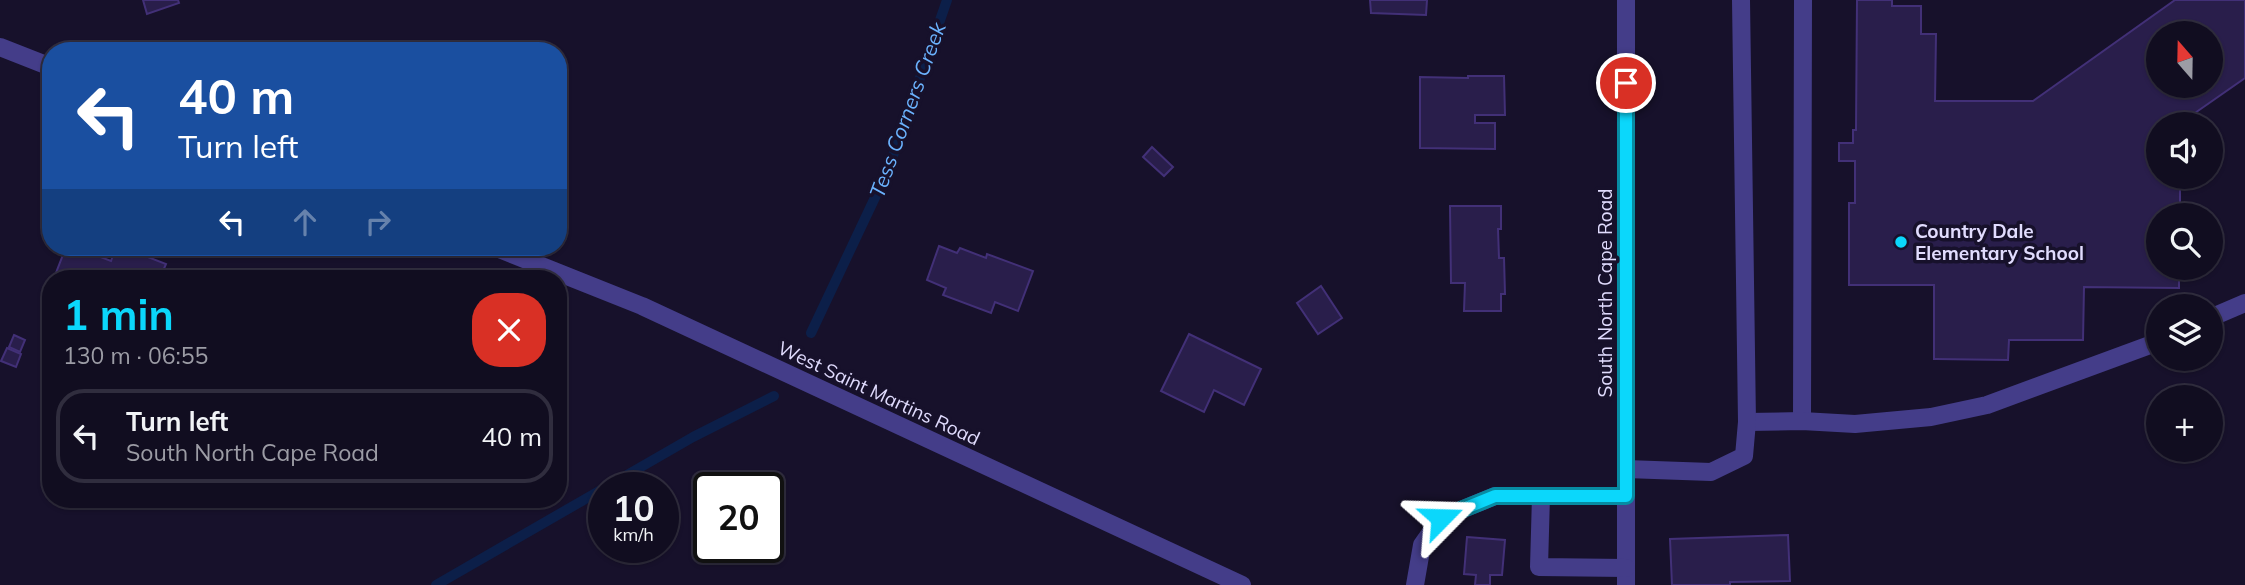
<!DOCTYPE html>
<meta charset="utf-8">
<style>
body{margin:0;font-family:Mulish,sans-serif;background:#1e1b2d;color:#f1f3f6;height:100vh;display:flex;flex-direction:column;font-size:26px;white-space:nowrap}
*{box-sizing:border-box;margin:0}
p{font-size:23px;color:#9c9ca5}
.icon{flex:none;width:38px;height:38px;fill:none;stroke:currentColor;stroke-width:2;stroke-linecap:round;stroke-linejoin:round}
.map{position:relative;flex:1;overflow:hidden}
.side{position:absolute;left:42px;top:270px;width:525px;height:238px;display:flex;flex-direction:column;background:#110d20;border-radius:28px;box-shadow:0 2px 5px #0004,0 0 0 2px #302d3e}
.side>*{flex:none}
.banner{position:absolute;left:42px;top:42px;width:525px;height:214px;border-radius:28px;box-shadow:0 2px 5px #0004,0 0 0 2px #302d3e;background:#1a4fa0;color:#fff;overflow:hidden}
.needle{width:46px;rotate:340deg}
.buttons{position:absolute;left:2146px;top:21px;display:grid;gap:14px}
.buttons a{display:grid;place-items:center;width:77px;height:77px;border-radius:50%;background:#110d20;box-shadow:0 2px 5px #0004,0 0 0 2px #302d3e;font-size:35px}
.speed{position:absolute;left:588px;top:472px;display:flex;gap:14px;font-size:35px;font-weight:700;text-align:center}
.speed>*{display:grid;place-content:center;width:91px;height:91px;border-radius:50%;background:#110d20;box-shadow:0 2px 5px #0004,0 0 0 2px #302d3e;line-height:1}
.speed small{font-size:18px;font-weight:400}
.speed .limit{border:4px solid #111;border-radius:10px;background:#fff;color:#111}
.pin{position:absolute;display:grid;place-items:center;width:60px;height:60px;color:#fff;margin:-30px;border:4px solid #fff;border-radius:50%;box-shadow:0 2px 7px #0007}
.me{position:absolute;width:77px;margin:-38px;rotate:68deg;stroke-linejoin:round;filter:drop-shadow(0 0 5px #0008)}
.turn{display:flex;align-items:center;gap:24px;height:147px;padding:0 21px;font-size:32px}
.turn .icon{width:91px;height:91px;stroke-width:2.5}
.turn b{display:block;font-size:49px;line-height:60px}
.lanes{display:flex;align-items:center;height:66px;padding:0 21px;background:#0003;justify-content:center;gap:35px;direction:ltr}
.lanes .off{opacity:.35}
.round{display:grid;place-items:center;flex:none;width:74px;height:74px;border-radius:28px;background:#1e1b2d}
.summary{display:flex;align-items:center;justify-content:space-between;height:119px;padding:0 21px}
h1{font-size:42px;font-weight:700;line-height:52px;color:#0bd7fb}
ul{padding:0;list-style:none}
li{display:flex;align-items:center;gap:21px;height:94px;margin:0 14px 10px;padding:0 7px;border:4px solid #302d3e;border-radius:28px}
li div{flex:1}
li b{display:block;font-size:26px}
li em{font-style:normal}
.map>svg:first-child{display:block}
</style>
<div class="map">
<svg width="2245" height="585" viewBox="0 0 2245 585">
<rect width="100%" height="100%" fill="#17112b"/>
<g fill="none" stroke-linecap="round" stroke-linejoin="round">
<g stroke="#0c1f49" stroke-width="10">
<path d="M811 333 888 170 947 0"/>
<path d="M436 585 693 437 774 396"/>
</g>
</g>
<g fill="#291e4b" stroke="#423077" stroke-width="2" fill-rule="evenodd">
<path d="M143 0H178L179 3 147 14Z"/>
<path d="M1370 0H1427L1426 15 1371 13Z"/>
<path d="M1857 0H1892V6H1921V34H1936L1935 101H2033L2175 0H2245V78L2182 122 2183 124H2158V177H2180V215H2158V268H2179V288L2084 287 2083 340H2009L2008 360 1936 359H1934V285H1849V203H1855V161H1839V143H1853V130H1856ZM2158 33H2210V86H2158Z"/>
<path d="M1468 76H1504L1505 115H1475V123H1495V149L1420 148V77L1468 78Z"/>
<path d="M1152 147 1173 167 1164 176 1143 157Z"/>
<path d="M1450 206H1501V229H1498L1499 258H1504L1505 294H1501V311H1464L1465 283H1451Z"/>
<path d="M939 246 957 253 960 248 986 258 987 254 1033 271 1018 311 995 302 991 313 943 295 946 288 927 280Z"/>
<path d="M66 247H74L111 261 116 247H122L166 264 160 278H54Z"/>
<path d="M1321 286 1342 318 1318 334 1297 303Z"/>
<path d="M1189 334 1261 369 1244 405 1214 390 1204 412 1161 391Z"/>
<path d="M14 335 25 340 20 352 9 347Z"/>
<path d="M7 348 21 354 16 367 1 361Z"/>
<path d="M1788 535 1790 581 1730 582V585H1672L1670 539Z"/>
<path d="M1467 537 1505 540 1502 575H1490V585H1475L1476 575 1464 574Z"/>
</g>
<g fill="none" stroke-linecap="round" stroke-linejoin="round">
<g stroke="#443d89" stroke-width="18">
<path d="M1626 0V585"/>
<path d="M0 47 51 67"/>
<path d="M494 247 642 306 1242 585"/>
<path d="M2210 318 2245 303"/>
<path d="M1802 421 1803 0"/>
<path d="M1747 422 1802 421 1855 424 1931 417 1987 405 2158 342"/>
<path d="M1626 469 1711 472 1744 456 1747 422 1741 0"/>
<path d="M1541 496 1539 567 1626 568"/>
<path d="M1415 585 1422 545 1441 518 1495 496H1626"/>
</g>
</g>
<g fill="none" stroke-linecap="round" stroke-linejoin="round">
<g stroke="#078ca3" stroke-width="18">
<path id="route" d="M1441 518 1495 496H1626V83"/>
</g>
<use href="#route" stroke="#0bd7fb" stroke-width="12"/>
</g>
<circle fill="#0bd7fb" stroke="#17112b" stroke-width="2.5" cx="1901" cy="242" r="7"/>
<g text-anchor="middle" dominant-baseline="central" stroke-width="7" stroke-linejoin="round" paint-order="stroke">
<g font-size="19" font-weight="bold" fill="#e1dcfe" stroke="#17112b" text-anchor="start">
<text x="1915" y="231">Country Dale<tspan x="1915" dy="22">Elementary School</tspan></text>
</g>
<g font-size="19" fill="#e1dcfe" stroke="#17112b">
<text transform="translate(1605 293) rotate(-90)">South North Cape Road</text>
<text transform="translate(879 393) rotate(25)">West Saint Martins Road</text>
</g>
<g font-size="21" font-style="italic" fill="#6bb2fd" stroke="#17112b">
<text transform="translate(907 110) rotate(-70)">Tess Corners Creek</text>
</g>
</g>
</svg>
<div class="buttons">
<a><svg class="needle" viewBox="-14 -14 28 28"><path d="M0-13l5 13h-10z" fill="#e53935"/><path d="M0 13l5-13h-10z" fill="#9c9ca5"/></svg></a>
<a><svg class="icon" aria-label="sound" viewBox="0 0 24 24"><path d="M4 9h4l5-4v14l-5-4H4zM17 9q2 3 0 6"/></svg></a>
<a><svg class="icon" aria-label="search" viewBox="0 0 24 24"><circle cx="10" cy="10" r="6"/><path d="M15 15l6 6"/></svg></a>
<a><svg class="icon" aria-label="layers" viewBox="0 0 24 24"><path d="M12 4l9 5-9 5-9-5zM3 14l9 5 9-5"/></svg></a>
<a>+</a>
</div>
<div class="speed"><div>10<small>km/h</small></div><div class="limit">20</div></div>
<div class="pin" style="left:1626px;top:83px;background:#d93025"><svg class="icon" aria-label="arrive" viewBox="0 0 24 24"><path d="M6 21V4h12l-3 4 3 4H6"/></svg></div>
<svg class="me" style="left:1441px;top:518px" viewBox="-20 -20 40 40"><path d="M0-17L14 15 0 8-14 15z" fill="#0bd7fb" stroke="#fff" stroke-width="4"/></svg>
<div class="banner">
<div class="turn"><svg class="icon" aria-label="left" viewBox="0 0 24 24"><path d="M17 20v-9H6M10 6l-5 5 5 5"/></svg><div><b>40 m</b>Turn left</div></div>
<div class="lanes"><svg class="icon" aria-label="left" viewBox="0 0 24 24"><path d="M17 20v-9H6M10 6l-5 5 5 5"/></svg><svg class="icon off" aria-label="ahead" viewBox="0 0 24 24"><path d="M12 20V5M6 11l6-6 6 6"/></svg><svg class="icon off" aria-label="right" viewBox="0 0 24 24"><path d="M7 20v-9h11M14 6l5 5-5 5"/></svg></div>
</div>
<section class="side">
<div class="summary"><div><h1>1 min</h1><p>130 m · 06:55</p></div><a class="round" style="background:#d93025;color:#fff"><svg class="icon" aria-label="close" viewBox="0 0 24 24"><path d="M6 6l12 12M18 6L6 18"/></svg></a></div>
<ul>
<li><svg class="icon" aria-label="left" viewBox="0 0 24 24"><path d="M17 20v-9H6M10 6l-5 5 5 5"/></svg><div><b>Turn left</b><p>South North Cape Road</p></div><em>40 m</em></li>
</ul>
</section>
</div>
